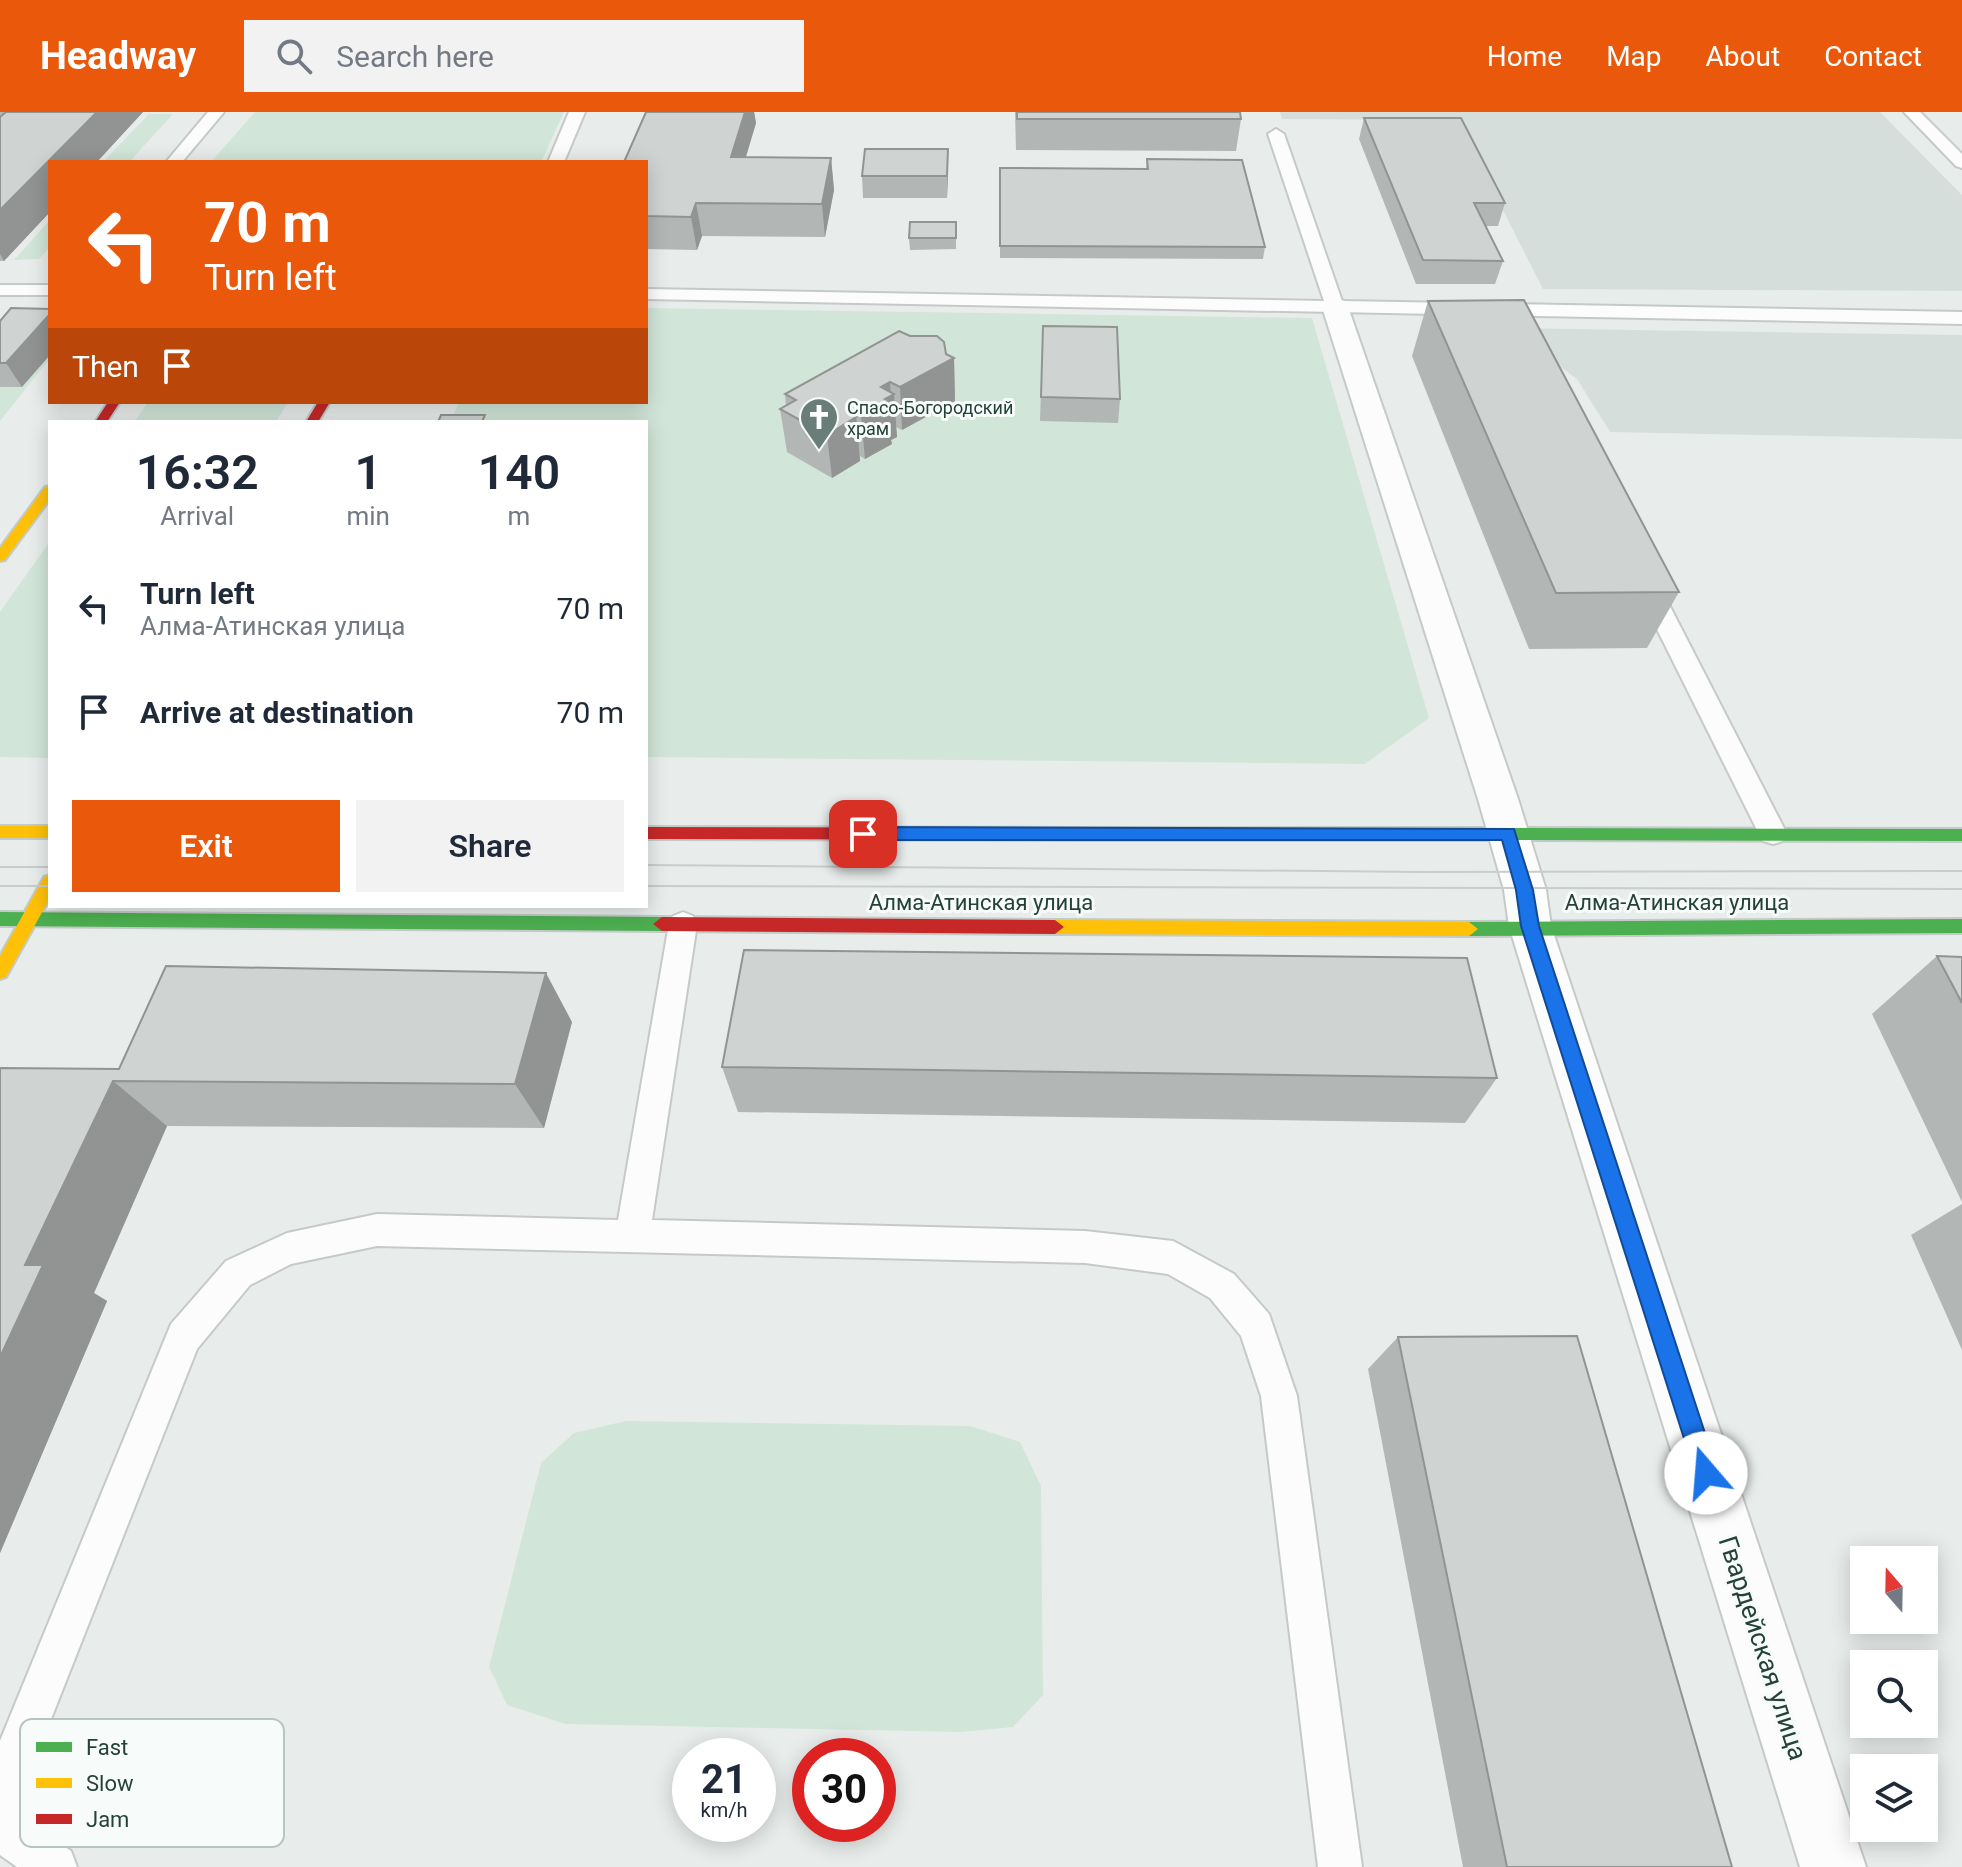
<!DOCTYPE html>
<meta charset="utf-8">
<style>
body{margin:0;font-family:Roboto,sans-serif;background:#f2f2f3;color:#1f2937;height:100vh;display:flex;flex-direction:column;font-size:30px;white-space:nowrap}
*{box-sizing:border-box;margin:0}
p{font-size:26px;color:#747a83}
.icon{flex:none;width:44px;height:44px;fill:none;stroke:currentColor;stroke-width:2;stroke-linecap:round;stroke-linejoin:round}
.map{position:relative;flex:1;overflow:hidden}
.panel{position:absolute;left:48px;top:308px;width:600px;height:488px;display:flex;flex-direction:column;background:#fff;border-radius:0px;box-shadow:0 4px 20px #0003}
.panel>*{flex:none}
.hud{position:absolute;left:48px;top:48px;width:600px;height:244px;border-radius:0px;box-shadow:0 4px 20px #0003;background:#ea580c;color:#fff;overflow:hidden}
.needle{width:52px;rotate:340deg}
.buttons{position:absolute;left:1850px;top:1434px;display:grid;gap:16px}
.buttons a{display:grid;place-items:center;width:88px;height:88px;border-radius:0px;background:#fff;box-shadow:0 4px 20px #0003;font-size:40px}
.speed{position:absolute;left:672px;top:1626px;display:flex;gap:16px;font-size:40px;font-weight:700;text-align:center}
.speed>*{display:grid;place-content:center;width:104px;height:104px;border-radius:50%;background:#fff;box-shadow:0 4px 20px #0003;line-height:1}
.speed small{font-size:20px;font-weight:400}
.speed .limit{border:12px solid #d22;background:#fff;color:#111}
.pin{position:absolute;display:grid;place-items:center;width:68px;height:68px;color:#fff;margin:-34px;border-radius:16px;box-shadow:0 4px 12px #0006}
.me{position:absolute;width:88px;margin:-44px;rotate:342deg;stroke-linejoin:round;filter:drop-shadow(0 0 6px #0008)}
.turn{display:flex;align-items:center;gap:28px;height:168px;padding:0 24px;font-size:36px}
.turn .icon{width:104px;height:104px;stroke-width:2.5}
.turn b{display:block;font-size:56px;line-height:68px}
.then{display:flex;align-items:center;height:76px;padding:0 24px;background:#0003;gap:16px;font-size:30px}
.eta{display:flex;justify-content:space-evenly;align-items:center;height:136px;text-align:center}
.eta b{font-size:48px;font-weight:600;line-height:56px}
.button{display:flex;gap:16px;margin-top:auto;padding:16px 24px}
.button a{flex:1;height:92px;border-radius:0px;background:#ea580c;color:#fff;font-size:32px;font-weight:600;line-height:92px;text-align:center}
.button a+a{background:#f2f2f3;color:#1f2937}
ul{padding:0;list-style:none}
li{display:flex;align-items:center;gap:24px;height:104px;padding:0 24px}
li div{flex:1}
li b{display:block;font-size:30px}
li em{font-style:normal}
header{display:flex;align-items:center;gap:48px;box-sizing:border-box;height:112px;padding:0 40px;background:#ea580c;color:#fff}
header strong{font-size:38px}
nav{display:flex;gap:44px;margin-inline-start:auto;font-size:28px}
.search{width:560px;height:72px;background:#f2f2f3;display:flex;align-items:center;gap:20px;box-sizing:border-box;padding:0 28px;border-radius:0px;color:#747a83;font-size:30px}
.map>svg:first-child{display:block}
</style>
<header>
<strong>Headway</strong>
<div class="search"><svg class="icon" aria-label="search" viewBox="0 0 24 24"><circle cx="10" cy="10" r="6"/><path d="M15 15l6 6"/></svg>Search here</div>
<nav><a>Home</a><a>Map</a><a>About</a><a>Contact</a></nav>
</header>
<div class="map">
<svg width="1962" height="1755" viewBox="0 0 1962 1755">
<rect width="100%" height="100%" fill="#e8edeb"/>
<g fill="#d6dedb">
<path d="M1280 0H1880L1962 83V179L1543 177 1457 8 1282 7Z"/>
<path d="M1508 216 1962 223V327L1610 320 1577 267Z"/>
</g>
<g fill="#d1e6d8">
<path d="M255 0H564L541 50H211Z"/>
<path d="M149 2H173L129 50H103Z"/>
<path d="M50 108V135L39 147 14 148Z"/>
<path d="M646 196 1312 206 1429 606 1365 652 646 645V310H450L459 290H646Z"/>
<path d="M0 207 50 208V246L0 309Z"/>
<path d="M148 290H288L276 310H134Z"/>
<path d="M50 429V646L0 645V500Z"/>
<path d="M626 1309 970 1314 1020 1330 1041 1374 1043 1583 1013 1615 961 1620 565 1612 507 1593 489 1555 541 1351 574 1321Z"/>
</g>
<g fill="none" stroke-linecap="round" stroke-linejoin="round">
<g stroke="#c5cac8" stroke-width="4">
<g id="lane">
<path d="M208 0H224L182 50H166Z"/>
<path d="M569 0H585L564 50H548Z"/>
<path d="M1904 0H1920L1962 42V56L1956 54Z"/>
<path d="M1276 17 1284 22 1342 189 1962 200V212L646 187V177L1324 189 1268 22Z"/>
<rect x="0" y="173" width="50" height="10"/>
<path d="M1646 464 1654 466 1658 471 1787 722 1783 729 1773 732 1763 729 1759 722 1634 471 1638 466Z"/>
<path d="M683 800 693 804 697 812 652 1108 1085 1119 1173 1129 1234 1162 1269 1202 1297 1284 1362 1755H1318L1261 1284 1241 1224 1210 1186 1168 1162 1085 1151 377 1134 291 1152 250 1173 197 1237 40 1635 33 1713 71 1739 77 1755H17L0 1743V1629L171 1212 226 1149 287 1121 377 1102 618 1108 669 812 673 804Z"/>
</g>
</g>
<g stroke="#c5cac8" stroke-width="4">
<path id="street" d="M1335 187 1345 189 1348 195 1518 687 1546 778 1551 814 1866 1755H1800L1509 814 1504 778 1478 687 1322 195 1325 189Z"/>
</g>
<g stroke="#c3cbc8" stroke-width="4">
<g id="fast">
<path d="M1465 716 1962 717V729L1465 728 1457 722Z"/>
<path d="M0 800 662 805 671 812 662 819 0 814Z"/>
<path d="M1962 807V821L1469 824 1460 817 1469 810Z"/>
</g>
</g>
<g stroke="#c3cbc8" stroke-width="4">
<g id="slow">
<path d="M50 374V387L5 448 0 449V436L45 375Z"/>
<rect x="0" y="714" width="50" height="12"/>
<path d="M1077 716H1465L1473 722 1465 728H1077L1069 722Z"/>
<path d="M50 763V786L6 865 0 867V844L44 765Z"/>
<path d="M1055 808 1469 810 1478 817 1469 824 1055 822 1046 815Z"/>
</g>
</g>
<g stroke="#c3cbc8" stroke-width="4">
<g id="jam">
<path d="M108 290H120L107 310H95Z"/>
<path d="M318 290H330L318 310H306Z"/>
<path d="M646 715 1077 716 1085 722 1077 728 646 727Z"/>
<path d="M662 805 1055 808 1064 815 1055 822 662 819 653 812Z"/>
</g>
</g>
<use href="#lane" fill="#fcfcfc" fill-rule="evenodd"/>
<use href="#street" fill="#fcfcfc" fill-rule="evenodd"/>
<use href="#fast" fill="#4caf50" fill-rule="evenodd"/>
<use href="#slow" fill="#ffc107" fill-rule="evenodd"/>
<use href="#jam" fill="#c62828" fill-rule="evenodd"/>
<g stroke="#c9cdcc" stroke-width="2">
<path d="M646 753 1423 760 1962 759"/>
<path d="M0 755H50"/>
<path d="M0 774H50"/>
<path d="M646 774 1962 777"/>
</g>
</g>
<g fill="#b2b6b5">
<path d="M0 0H143L4 149H0Z"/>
<path d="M646 0H754L756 11 746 45 831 46 834 78 825 125 702 124 697 138 646 137Z"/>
<path d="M1015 0H1240L1241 7 1236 39 1016 38Z"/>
<path d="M1364 6 1505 91 1498 114H1486L1503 149 1495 172H1416L1359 27Z"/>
<path d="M1147 47 1265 135 1263 147 1000 146V56L1146 57Z"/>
<path d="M948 60 947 86H863L862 64Z"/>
<path d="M956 110V137L910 138 909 126Z"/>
<path d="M1428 189 1679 480 1647 536 1529 537 1412 244Z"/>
<path d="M0 209 22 275H0Z"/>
<path d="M1043 214 1120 287 1118 311 1040 309Z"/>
<path d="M946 242 954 246 955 289 902 318 896 315 897 325 891 328 892 332 865 347 860 344V349L832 366 787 340 780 297 786 294 785 282Z"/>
<path d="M1937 844 1962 845V1090L1872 902Z"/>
<path d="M572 910 544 1016 167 1014 94 1181 107 1189 0 1441V956L119 957Z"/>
<path d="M722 955 1497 966 1465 1011 738 1000Z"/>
<path d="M1962 1092V1238L1911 1123Z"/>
<path d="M1398 1225 1732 1755H1463L1368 1257Z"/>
</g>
<g fill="#919493">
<path d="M97 0H143L97 50H50V100L4 149 0 142V98Z"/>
<path d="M745 0H754L756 11 736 77 731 45Z"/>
<path d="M948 37V60L947 86V64Z"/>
<path d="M831 46 834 78 825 125 822 92Z"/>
<path d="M696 91 702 124 697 138 691 105Z"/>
<path d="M50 202V243L22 275 6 251Z"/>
<path d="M954 246 955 289 902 318 900 275Z"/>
<path d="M890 270 891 284 894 282 897 325 891 328 892 332 865 347 861 304 881 275Z"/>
<path d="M856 301 860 349 832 366 827 323Z"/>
<path d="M546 861 572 910 544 1016 515 972Z"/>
<path d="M113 969 167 1014 94 1181 107 1189 0 1441V1245L25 1153Z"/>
</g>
<g fill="#cfd4d2" stroke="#919493" stroke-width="2">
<path d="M6 0H97L0 98V5Z"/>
<path d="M646 0H745L731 45 831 46 822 92 696 91 691 105 646 104V50H624Z"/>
<path d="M1017 0H1240L1241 7H1017Z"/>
<path d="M1364 6H1461L1505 91H1474L1503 149 1423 148Z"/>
<path d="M865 37H948L947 64H862Z"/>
<path d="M1147 47 1242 48 1265 135 1000 134V56L1148 57Z"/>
<path d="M910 110H956V126H909Z"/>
<path d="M1524 188 1679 480 1556 481 1428 189Z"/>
<path d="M11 196 50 197V202L6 251H0V209Z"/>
<path d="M1043 214 1117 215 1120 287 1041 285Z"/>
<path d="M899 219 910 224H937L944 230 946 242 954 246 900 275 890 270 881 275 894 282 885 287 889 288 861 304 856 301 851 303 856 305 827 323 780 297 796 288 785 282Z"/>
<path d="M441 303H485L482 310H438Z"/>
<path d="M744 838 1467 846 1497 966 722 955Z"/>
<path d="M1937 844 1962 845V891Z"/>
<path d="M166 854 546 861 515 972 113 969 25 1153H43L0 1245V956L119 957Z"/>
<path d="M1577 1224 1732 1755H1507L1398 1225Z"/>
</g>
<path fill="#1a73e8" stroke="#114b97" stroke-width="2" d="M863 715 1514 717 1533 778 1539 814 1718 1361 1714 1369 1706 1372 1698 1369 1695 1361 1521 814 1516 778 1502 728H863L855 722Z"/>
<defs>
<g id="church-pin" transform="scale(2)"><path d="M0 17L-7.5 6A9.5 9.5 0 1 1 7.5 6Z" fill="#697e78" stroke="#f7fbf9"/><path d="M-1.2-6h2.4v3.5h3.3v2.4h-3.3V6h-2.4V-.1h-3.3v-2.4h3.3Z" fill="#fff"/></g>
</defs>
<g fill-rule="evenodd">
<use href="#church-pin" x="819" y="305"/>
</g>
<g text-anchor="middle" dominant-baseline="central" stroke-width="6" stroke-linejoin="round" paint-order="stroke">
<g font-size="18" fill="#24423a" stroke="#f7fbf9" text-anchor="start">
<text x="847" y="295">Спасо-Богородский<tspan x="847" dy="21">храм</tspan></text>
</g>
<g font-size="22" fill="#24423a" stroke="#f7fbf9">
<text x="981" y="790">Алма-Атинская улица</text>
<text x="1677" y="790">Алма-Атинская улица</text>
</g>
<g font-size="26" fill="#24423a" stroke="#f7fbf9">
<text transform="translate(1763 1536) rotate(72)">Гвардейская улица</text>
</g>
</g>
<rect x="20" y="1607" width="264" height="128" rx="12" fill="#f7fbf9" stroke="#b8c4c0" stroke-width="2"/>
<rect x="36" y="1630" width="36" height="10" fill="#4caf50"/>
<rect x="36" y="1666" width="36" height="10" fill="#ffc107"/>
<rect x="36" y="1702" width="36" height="10" fill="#c62828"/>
<g font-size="22" fill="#24423a">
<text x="86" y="1643">Fast</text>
<text x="86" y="1679">Slow</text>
<text x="86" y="1715">Jam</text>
</g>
</svg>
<div class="buttons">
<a><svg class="needle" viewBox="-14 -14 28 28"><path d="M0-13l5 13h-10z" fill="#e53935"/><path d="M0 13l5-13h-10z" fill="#747a83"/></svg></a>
<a><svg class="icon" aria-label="search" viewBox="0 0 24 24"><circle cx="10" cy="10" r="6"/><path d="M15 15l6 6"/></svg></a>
<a><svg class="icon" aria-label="layers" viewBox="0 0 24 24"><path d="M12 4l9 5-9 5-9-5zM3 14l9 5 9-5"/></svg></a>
</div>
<div class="speed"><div>21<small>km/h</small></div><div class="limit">30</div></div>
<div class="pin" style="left:863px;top:722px;background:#d93025"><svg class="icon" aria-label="arrive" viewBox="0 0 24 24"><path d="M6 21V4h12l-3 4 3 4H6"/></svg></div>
<svg class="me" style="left:1706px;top:1361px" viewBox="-20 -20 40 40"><circle r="19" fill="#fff"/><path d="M0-13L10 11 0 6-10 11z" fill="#1a73e8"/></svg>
<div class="hud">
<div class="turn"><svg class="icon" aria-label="left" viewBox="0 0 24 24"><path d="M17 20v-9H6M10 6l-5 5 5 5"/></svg><div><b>70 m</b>Turn left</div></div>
<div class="then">Then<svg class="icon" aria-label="arrive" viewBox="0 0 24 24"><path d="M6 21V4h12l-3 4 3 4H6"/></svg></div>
</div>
<section class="panel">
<div class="eta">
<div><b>16:32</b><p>Arrival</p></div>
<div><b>1</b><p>min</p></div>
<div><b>140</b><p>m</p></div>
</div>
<ul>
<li><svg class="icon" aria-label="left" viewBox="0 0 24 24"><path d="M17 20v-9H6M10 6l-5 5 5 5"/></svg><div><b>Turn left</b><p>Алма-Атинская улица</p></div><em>70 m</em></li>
<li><svg class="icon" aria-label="arrive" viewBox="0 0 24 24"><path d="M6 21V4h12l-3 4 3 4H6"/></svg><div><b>Arrive at destination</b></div><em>70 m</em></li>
</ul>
<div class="button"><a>Exit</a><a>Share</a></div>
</section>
</div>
